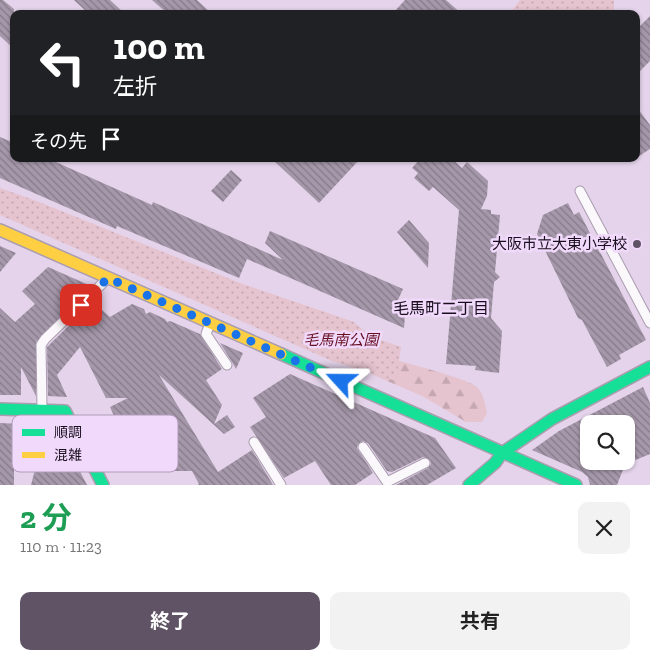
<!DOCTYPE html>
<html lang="ja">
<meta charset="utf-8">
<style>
body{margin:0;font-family:"Zilla Slab","Noto Sans JP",serif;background:#f2f2f2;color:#222;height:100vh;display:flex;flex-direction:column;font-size:19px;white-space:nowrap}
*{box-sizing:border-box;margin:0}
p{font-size:16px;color:#767676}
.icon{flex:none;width:28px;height:28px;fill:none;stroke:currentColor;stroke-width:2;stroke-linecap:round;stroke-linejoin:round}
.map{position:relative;height:485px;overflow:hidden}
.details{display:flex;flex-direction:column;background:#fff;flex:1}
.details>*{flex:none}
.banner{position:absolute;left:10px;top:10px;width:630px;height:152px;border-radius:10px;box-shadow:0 1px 4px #0004;background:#202124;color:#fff;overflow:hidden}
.fabs{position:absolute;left:580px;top:415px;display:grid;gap:10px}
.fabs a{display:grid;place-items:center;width:55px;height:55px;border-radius:10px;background:#fff;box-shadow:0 1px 4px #0004;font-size:25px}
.pin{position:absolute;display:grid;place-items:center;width:42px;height:42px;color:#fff;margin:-21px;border-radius:10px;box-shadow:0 2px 8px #0006}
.me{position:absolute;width:55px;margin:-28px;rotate:294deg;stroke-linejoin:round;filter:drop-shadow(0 0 4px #0008)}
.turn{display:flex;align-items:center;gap:18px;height:105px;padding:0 20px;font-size:22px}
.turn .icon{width:65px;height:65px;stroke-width:2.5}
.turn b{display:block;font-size:35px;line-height:42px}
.then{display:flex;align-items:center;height:48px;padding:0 20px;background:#0003;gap:10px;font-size:19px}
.round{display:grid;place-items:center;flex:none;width:52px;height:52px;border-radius:10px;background:#f2f2f2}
.headline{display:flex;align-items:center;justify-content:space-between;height:85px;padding:0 20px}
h1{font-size:30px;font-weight:700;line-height:38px;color:#1e9e55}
.primary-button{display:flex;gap:10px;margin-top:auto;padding:10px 20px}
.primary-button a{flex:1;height:58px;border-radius:10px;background:#605365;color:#fff;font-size:20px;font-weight:700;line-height:58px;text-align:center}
.primary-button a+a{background:#f2f2f2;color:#222}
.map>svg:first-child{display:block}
</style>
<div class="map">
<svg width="650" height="485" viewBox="0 0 650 485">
<defs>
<pattern id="forest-firs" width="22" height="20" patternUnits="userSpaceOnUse" patternTransform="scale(1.25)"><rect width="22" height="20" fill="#e6c4cf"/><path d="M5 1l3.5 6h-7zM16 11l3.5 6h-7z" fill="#c5a7b1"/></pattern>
<pattern id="park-dots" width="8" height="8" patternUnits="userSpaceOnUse" patternTransform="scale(1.25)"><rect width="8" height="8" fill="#e6c4cf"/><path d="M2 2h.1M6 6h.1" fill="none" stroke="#c5a7b1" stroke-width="1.8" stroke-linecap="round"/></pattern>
<pattern id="building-back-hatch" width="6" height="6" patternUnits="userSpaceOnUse" patternTransform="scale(1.25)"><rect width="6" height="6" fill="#a598aa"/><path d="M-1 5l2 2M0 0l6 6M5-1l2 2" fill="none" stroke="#867a8a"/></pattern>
</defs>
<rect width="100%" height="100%" fill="#e4d3ea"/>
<path fill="url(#forest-firs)" d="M386 357C404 363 469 378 478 388 484 395 485 404 487 413L482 422H466L422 396 343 362Z"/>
<g fill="url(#park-dots)">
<path d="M520 0H614V13L509 14Z"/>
<path d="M0 188 34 200 240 283 354 322 370 336 401 347 396 381 332 361 0 215Z"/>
</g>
<g fill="url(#building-back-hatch)" fill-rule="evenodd">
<path d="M0 0H3L14 9V49L0 36Z"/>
<path d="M74 0H110L125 14H89Z"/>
<path d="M152 0H197L212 14H168Z"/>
<path d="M405 0H446L462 14H392Z"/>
<path d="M650 16V61L636 75V30Z"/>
<path d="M636 106 650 125V149L636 158Z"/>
<path d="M0 137 14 143V159H49L152 205 153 202 283 260 265 243 270 231 403 289 397 302H406L404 328 247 259 239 278 117 226 116 229 0 178Z"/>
<path d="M272 159H360L319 203Z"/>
<path d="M420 159H452L462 168 467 162 488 181 487 196 481 209 491 210V214L500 215 495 272 500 277 494 282 491 318 502 331 499 373 475 370 476 366 446 364 459 210 433 187 429 191 414 178 418 173 412 168Z"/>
<path d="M231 170 242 180 223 202 211 191Z"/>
<path d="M568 203 574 215 579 212 646 340 619 355 621 359 607 367 582 320 578 318 537 234 543 215Z"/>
<path d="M409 220 429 243 428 268 397 232Z"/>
<path d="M0 246 16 253 0 272Z"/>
<path d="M48 267 91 286 36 342V396L21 367V395H0V308L15 322 35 304 22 291Z"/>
<path d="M93 302 110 317 132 304 144 309 146 314 150 312 165 319 167 322 170 321 200 334 222 369 206 380 222 405 214 424 227 415 235 427 224 434 159 375 218 472 252 450 273 485H198L199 484 192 471H125V456L131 453 110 407 128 398H106L80 347 57 375 67 397 48 396 47 347Z"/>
<path d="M220 343 243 353 236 369 232 362Z"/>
<path d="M290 374 435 438 456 468 427 485H396L428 468 431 464 430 460 423 457 392 472 387 471 368 443 363 441 358 444 357 448 373 473 355 485H331L315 461 284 478 250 427 266 417 253 398Z"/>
<path d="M643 387 650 403V454L626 464V462L617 485H590L588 477 582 472 532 450 559 431ZM582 424H626V461H589V438Z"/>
<path d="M0 423 21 424V433H14V485H0Z"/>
<path d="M59 431 87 485H31L42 443Z"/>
</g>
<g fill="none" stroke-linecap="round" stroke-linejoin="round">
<g stroke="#aa9daf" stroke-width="11">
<g id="lane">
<path d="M580 191 650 323"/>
<path d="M209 326 206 334 227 365"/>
<path d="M42 408 41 345 45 339 106 280"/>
<path d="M254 442 281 485"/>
<path d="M363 447 387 482 425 463"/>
</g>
</g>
<g stroke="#aa9daf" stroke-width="14">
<g id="fast">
<path d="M281 354 576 485"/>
<path d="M0 409 65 411 103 485"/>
<path d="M469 485 495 463 502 453 552 419 650 367"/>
</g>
</g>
<g stroke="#aa9daf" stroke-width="14">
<path id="slow" d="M0 230 281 354"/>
</g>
<use href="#lane" stroke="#fbf8fc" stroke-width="9"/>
<use href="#fast" stroke="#16e098" stroke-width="11"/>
<use href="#slow" stroke="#ffcf43" stroke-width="11"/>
</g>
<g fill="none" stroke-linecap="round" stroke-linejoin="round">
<path stroke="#1a73e8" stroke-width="9" stroke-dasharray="0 16.2" d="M81 305 108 278 341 381"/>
</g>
<circle fill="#605365" stroke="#f1d9fb" stroke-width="2" cx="637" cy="244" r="5"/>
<g text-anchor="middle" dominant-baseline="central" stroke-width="5" stroke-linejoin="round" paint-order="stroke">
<g font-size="15" fill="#190e1d" stroke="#f1d9fb" text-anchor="end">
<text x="627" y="244">大阪市立大東小学校</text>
</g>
<g font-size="15" font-style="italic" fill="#660f21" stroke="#f1d9fb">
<text x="341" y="340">毛馬南公園</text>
</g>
<g font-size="16" fill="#190e1d" stroke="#f1d9fb">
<text x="441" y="308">毛馬町二丁目</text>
</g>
</g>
<rect x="12" y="415" width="166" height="57" rx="8" fill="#f1d9fb" stroke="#b09cb8" stroke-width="1"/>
<rect x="22" y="429" width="23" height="7" fill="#16e098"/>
<rect x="22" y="452" width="23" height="6" fill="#ffcf43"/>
<g font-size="14" fill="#190e1d">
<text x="54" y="437">順調</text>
<text x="54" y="460">混雑</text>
</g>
</svg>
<div class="fabs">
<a><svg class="icon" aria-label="search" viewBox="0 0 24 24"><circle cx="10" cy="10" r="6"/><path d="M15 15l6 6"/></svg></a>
</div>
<div class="pin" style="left:81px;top:305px;background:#d93025"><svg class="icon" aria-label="arrive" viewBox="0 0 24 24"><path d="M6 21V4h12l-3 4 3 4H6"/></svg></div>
<svg class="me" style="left:341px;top:381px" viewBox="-20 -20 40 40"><path d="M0-17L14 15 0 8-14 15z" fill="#1a73e8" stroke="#fff" stroke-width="4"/></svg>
<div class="banner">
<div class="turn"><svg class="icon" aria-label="left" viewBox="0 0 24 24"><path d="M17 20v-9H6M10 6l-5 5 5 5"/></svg><div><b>100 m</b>左折</div></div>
<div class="then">その先<svg class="icon" aria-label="arrive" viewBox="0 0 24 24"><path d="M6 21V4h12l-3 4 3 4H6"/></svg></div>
</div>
</div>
<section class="details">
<div class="headline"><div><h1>2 分</h1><p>110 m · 11:23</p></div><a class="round"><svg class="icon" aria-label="close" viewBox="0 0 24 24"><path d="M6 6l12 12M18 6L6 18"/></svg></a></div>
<div class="primary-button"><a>終了</a><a>共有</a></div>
</section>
